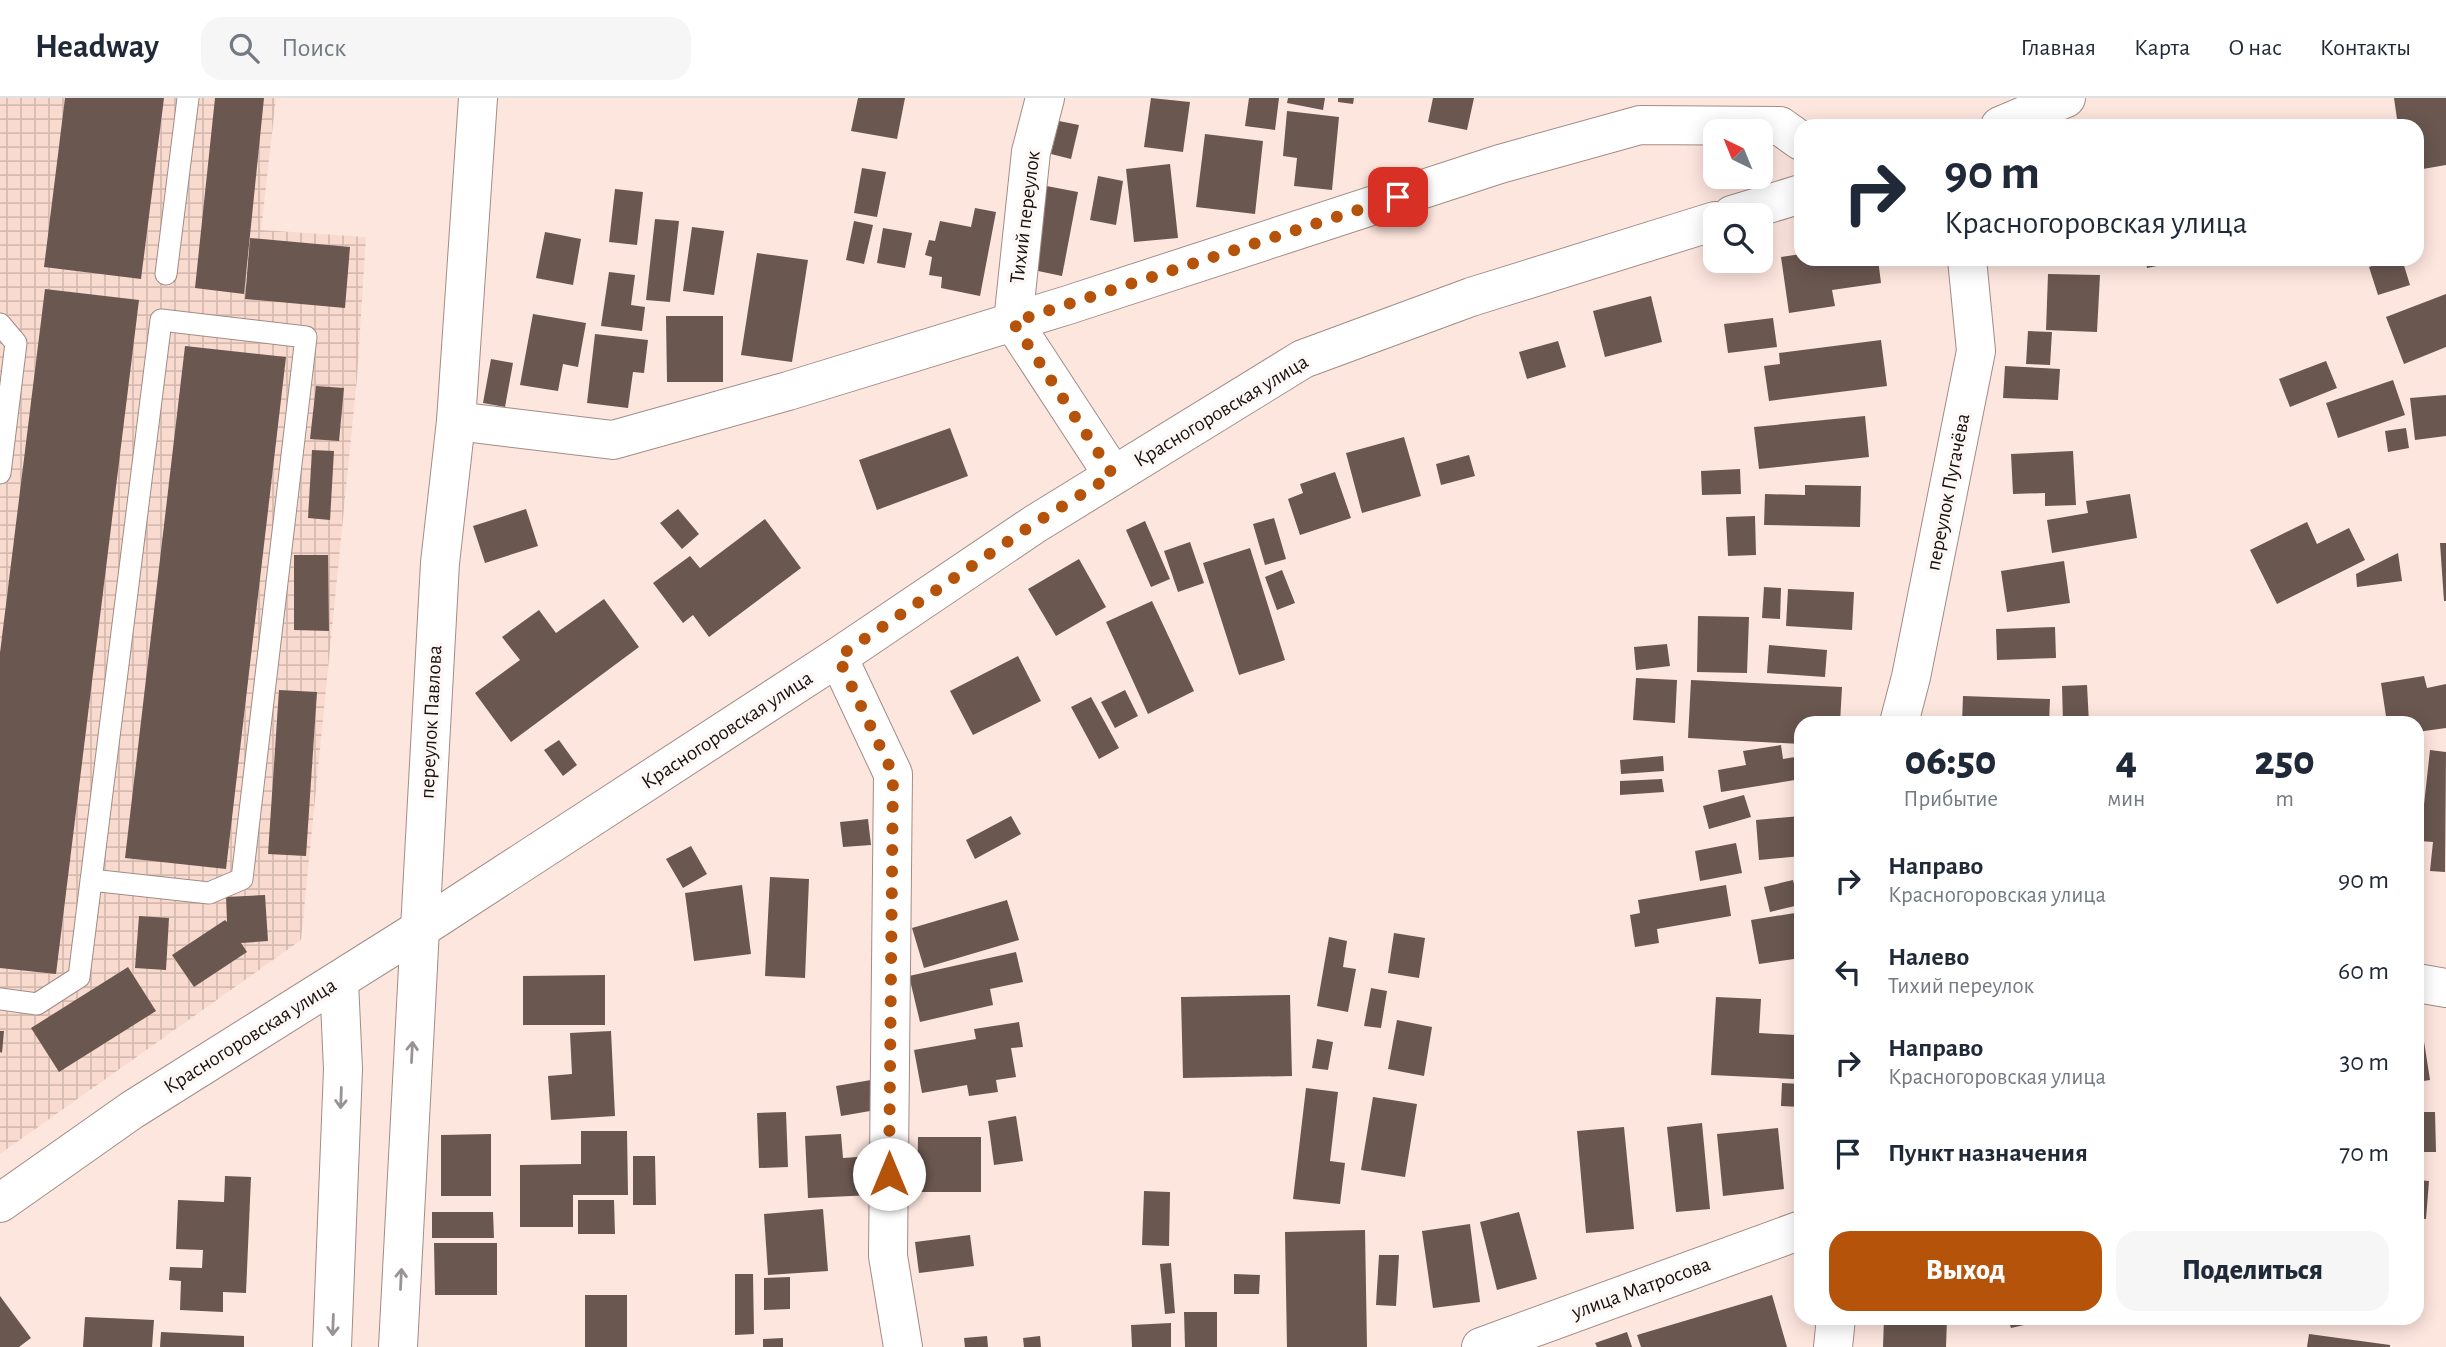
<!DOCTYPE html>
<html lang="ru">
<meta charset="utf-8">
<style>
body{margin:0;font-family:"Alegreya Sans",sans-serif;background:#f6f6f7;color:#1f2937;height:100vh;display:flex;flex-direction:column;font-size:26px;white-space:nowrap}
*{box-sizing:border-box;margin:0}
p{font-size:23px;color:#747a83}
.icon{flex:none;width:38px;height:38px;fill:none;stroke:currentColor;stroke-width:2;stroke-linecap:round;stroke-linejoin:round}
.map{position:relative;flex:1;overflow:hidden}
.drawer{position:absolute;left:1794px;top:618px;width:630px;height:609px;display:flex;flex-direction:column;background:#fff;border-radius:21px;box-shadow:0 4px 18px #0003}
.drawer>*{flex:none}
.guide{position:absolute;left:1794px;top:21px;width:630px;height:147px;border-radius:21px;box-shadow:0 4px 18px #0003;background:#fff;color:#1f2937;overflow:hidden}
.needle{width:46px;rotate:317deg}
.tools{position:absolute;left:1703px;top:21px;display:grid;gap:14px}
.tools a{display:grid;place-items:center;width:70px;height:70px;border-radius:14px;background:#fff;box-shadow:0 4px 18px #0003;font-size:35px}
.pin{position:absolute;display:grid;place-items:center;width:60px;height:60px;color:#fff;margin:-30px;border-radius:14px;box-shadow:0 4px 10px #0006}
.me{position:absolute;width:77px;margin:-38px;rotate:0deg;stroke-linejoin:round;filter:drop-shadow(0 0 5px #0008)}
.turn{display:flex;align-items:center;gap:24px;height:147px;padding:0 35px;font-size:32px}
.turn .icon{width:91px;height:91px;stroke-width:2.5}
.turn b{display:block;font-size:49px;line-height:60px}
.eta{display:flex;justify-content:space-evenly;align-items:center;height:119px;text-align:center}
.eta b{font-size:42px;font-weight:800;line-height:49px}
.cta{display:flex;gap:14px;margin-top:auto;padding:14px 35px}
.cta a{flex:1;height:80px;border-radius:21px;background:#b45309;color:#fff;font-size:28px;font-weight:800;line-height:80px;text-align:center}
.cta a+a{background:#f6f6f7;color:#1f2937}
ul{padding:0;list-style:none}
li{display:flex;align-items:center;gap:21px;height:91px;padding:0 35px}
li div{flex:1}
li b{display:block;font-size:26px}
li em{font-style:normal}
header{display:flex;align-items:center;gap:42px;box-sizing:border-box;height:98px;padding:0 35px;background:#fff;border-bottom:2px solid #e0e1e3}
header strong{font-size:33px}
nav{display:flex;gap:38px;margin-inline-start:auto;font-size:24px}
.search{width:490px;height:63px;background:#f6f6f7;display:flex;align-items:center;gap:18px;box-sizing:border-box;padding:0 24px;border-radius:21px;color:#747a83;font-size:26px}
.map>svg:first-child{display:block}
</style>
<header>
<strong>Headway</strong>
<div class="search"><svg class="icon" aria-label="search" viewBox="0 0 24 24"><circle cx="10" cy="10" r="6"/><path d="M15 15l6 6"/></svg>Поиск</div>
<nav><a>Главная</a><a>Карта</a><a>О нас</a><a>Контакты</a></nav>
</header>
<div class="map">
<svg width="2446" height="1249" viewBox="0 0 2446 1249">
<defs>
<pattern id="industrial-grid" width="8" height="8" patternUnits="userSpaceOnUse" patternTransform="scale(1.75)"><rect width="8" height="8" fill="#f9dacf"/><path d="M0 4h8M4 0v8" fill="none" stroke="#d5bab1"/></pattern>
</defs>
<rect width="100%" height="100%" fill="#fde6de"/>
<path fill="url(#industrial-grid)" d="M0 0H276L261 132 366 139 357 280 301 842 0 1056Z"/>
<g fill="#6a5750">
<path d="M65 0H164L141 181 44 169Z"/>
<path d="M215 0H264L244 196 195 190Z"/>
<path d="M858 0H905L897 41 851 33Z"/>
<path d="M1151 0 1190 4 1183 54 1144 49Z"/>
<path d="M1249 0H1279L1275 32 1245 28Z"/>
<path d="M1288 0H1325L1323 12 1287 5Z"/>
<path d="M1338 0H1354L1353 6 1338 4Z"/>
<path d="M1433 0H1474L1467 32 1428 24Z"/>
<path d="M2394 0H2446V67L2417 72V28H2398Z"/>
<path d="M1287 13 1339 19 1332 92 1294 88 1297 60 1283 58Z"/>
<path d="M1059 23 1079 27 1071 61 1051 56Z"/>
<path d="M1205 36 1263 43 1255 116 1196 109Z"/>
<path d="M1170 66 1178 140 1134 144 1126 71Z"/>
<path d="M862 70 886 74 877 119 854 115Z"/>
<path d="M1098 78 1123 83 1116 127 1090 122Z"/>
<path d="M1036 86 1078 94 1062 178 1019 169Z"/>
<path d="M615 91 643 94 637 147 609 144Z"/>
<path d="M975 110 996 114 980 198 941 190 942 179 929 177 932 159 925 157 929 142 935 143 940 123 971 129Z"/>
<path d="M655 121 679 123 670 204 646 202Z"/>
<path d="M854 123 873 127 864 166 846 162Z"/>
<path d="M692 129 724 133 714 197 683 193Z"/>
<path d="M883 130 912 135 905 170 877 165Z"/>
<path d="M545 134 581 141 573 187 536 180Z"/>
<path d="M250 140 350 149 345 210 245 201Z"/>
<path d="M757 155 808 162 792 264 741 257Z"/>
<path d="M1801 156V161H1878L1881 185 1832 192 1835 208 1789 215 1781 159Z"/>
<path d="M2145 161H2186V162L2147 170Z"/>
<path d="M2394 161H2402L2410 187 2378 197 2369 169Z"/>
<path d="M609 174 635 177 631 207 645 209 642 233 601 228Z"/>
<path d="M2048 176 2100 177 2097 234 2046 232Z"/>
<path d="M45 191 139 202 56 876 0 870V555Z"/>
<path d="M2446 196V249L2404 266 2386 219Z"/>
<path d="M1651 198 1662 244 1605 259 1593 213Z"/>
<path d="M533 216 586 225 578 269 563 266 558 293 520 287Z"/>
<path d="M666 218H723V284H667Z"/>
<path d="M1773 220 1777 249 1728 255 1724 226Z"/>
<path d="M2028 233 2052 234 2050 267 2026 266Z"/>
<path d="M595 236 648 242 644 275 633 274 628 310 587 305Z"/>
<path d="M1881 242 1887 288 1769 303 1764 268 1780 266 1779 255Z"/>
<path d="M1558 243 1566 269 1527 281 1519 254Z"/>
<path d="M185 248 286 259 226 771 125 760Z"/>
<path d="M491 261 513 265 505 309 483 305Z"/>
<path d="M2326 263 2337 290 2290 309 2279 281Z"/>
<path d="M2005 268 2060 271 2058 302 2003 300Z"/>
<path d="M2393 282 2405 317 2338 340 2326 305Z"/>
<path d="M316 288 344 290 339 343 310 341Z"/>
<path d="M2446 297V338L2415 342 2410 300Z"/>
<path d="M1865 318 1869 359 1759 371 1754 329Z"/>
<path d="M950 330 968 378 877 412 859 362Z"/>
<path d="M2406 330 2409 350 2388 354 2385 333Z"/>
<path d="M1404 339 1421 398 1362 415 1346 355Z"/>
<path d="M312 352 334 353 330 422 308 420Z"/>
<path d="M2073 353 2076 407 2045 408V395L2013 396 2011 356Z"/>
<path d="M1469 357 1475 378 1441 387 1436 366Z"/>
<path d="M1740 371 1741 396 1702 397 1701 373Z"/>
<path d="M1335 374 1351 420 1300 437 1288 401 1303 395 1300 386Z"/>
<path d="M1805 387 1861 388 1860 429 1764 427 1765 396 1805 397Z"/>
<path d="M2130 396 2137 440 2052 455 2047 422 2088 415 2086 403Z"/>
<path d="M526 411 538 448 485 465 473 428Z"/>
<path d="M678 411 699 436 682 451 660 425Z"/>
<path d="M1755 418 1756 457 1728 458 1726 419Z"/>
<path d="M1274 420 1286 461 1265 467 1253 426Z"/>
<path d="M765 421 801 470 709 539 693 517 683 525 653 485 690 458 700 470Z"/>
<path d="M1145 423 1170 481 1151 489 1126 432Z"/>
<path d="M2307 424 2317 446 2349 430 2365 462 2277 506 2250 452Z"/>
<path d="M1190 444 1204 485 1178 494 1164 453Z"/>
<path d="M2440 445H2446V503H2444Z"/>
<path d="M1250 450 1285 562 1239 577 1203 465Z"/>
<path d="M2398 455 2402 483 2357 489 2356 476Z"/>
<path d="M294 457H328L329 533 294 532Z"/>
<path d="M1079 461 1106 509 1056 538 1028 491Z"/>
<path d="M2064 463 2070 505 2007 514 2001 473Z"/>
<path d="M1282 472 1295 505 1277 512 1265 479Z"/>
<path d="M1764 489 1781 490 1780 521 1762 520Z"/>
<path d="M1788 491 1854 494 1852 532 1786 528Z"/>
<path d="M604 501 639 549 511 644 475 595 520 562 502 539 539 512 556 535Z"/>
<path d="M1152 503 1194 593 1148 616 1106 524Z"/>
<path d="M1698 518 1749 519 1747 575 1697 574Z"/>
<path d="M2055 529 2056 560 1997 562 1996 531Z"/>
<path d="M1667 546 1670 568 1636 572 1634 549Z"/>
<path d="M1769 547 1827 552 1825 579 1767 575Z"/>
<path d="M1018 558 1041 603 973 637 950 593Z"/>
<path d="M2424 578 2427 590 2446 586V630L2417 634V625H2387L2381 585Z"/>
<path d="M1636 580 1677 582 1675 625 1633 622Z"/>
<path d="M1691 582 1842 589 1840 625H1801V646L1688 640Z"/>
<path d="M2087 587 2089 625H2063L2062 588Z"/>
<path d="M279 592 317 594 306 758 268 756Z"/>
<path d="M1125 592 1138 618 1115 630 1101 604Z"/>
<path d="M1963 598 2050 601 2049 625H1962Z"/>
<path d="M1091 599 1119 650 1099 661 1071 609Z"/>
<path d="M559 642 577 667 563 678 544 652Z"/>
<path d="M1781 647 1783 661 1801 658V681L1721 694 1718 672 1746 667 1743 653Z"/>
<path d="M2430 652 2446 654 2445 774 2430 773 2433 744 2420 743Z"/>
<path d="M1663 658 1664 673 1621 676 1620 662Z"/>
<path d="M1662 681 1664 694 1620 697V683Z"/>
<path d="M1744 697 1751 719 1709 731 1703 708Z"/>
<path d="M1011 718 1021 736 975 761 966 742Z"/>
<path d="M1801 718V758L1759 762 1756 722Z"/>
<path d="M868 721 871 747 843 749 840 724Z"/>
<path d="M1736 745 1742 775 1700 783 1695 753Z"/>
<path d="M691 748 707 776 683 790 666 761Z"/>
<path d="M770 779 809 781 805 880 765 878Z"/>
<path d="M1793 782 1799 807 1770 814 1764 789Z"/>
<path d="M742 787 751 856 694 863 685 795Z"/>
<path d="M1726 787 1731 818 1657 831 1659 845 1635 849 1630 817 1640 815 1638 802Z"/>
<path d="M265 797 268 843 241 845 247 854 194 889 172 857 225 822 227 824 226 799Z"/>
<path d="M1007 802 1019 842 924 870 912 830Z"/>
<path d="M1801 814V860L1759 866 1751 822Z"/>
<path d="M139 818 169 820 166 872 135 870Z"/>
<path d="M1394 835 1425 840 1419 880 1388 875Z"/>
<path d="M1329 839 1347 843 1343 869 1356 871 1348 914 1317 908Z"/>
<path d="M1016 854 1023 884 990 891 993 907 920 924 909 878Z"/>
<path d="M128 869 156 913 59 974 31 930Z"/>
<path d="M605 877V927H523V878Z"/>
<path d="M1371 890 1387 893 1381 930 1364 928Z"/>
<path d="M1290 897 1292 978 1183 980 1181 899Z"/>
<path d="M1716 899 1761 901 1759 935 1796 937 1794 981 1711 977Z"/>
<path d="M1397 922 1432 929 1424 978 1388 971Z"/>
<path d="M1019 924 1023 949 1011 950 1016 979 996 982 998 994 969 998 967 987 922 995 914 952 976 941 974 931Z"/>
<path d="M0 933H4L2 955 0 954Z"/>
<path d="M611 933 615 1018 551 1022 548 978 572 976 570 935Z"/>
<path d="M2423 937 2430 982 2417 984V938Z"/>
<path d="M1317 941 1333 944 1328 972 1312 970Z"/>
<path d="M871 982 876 1012 841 1018 836 988Z"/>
<path d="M1782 985 1801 986V1009L1781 1008Z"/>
<path d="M1306 990 1338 994 1330 1063 1345 1065 1340 1106 1293 1101Z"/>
<path d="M1373 999 1417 1006 1405 1079 1361 1072Z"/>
<path d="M786 1014 788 1069 759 1070 757 1015Z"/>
<path d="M2417 1014H2435L2436 1054H2417Z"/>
<path d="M1016 1018 1023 1063 994 1067 988 1023Z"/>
<path d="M1702 1025 1710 1111 1676 1114 1667 1029Z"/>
<path d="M1624 1029 1634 1131 1586 1135 1577 1033Z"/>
<path d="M1778 1030 1784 1091 1723 1098 1717 1036Z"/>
<path d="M581 1033H627L628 1097H573V1129H520V1067L581 1066Z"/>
<path d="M491 1036V1098H441V1037Z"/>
<path d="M841 1036 843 1060 872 1058 873 1097 808 1100 805 1038Z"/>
<path d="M918 1039H981V1094H917Z"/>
<path d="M633 1058H655L656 1107H633Z"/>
<path d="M225 1078 251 1079 246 1195 223 1194V1214L180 1212 181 1183 169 1182 170 1169 202 1170 203 1152 176 1151 178 1102 224 1104Z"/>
<path d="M2417 1082 2429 1083 2426 1121 2417 1120Z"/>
<path d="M1144 1093 1170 1094 1169 1148 1142 1147Z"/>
<path d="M578 1102H614L615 1136H578Z"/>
<path d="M823 1111 828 1173 768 1177 764 1116Z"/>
<path d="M432 1114H493L494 1140H432Z"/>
<path d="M1519 1114 1537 1181 1497 1192 1480 1124Z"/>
<path d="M1470 1126 1480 1204 1433 1210 1422 1133Z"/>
<path d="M1365 1132 1367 1249H1287L1285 1134Z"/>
<path d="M970 1137 974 1168 919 1175 915 1144Z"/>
<path d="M434 1145H497V1197H435Z"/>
<path d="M1379 1157H1399L1396 1208 1376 1207Z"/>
<path d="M1171 1165 1175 1215 1165 1216 1160 1166Z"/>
<path d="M735 1176H753L754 1236 735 1237Z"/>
<path d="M1234 1176 1260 1177 1259 1196H1234Z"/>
<path d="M790 1179V1211L764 1212V1180Z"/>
<rect x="585" y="1197" width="42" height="52"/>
<path d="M1772 1197 1787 1249H1641L1637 1237Z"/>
<path d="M0 1198 31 1240 19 1249H0Z"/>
<path d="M1184 1214H1217V1249H1185Z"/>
<path d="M85 1219 154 1222 152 1249H83Z"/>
<path d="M1884 1220H1947L1946 1249H1883Z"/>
<path d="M2008 1220H2049L2050 1221 2011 1230Z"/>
<path d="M1171 1225V1249H1132L1131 1227Z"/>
<path d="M161 1234 244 1238V1249H160Z"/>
<path d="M1627 1234 1632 1249H1597L1595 1245Z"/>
<path d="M2309 1236 2390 1247V1249H2307Z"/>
<path d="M987 1238 988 1249H965L964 1240Z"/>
<path d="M1040 1238 1041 1249H1024L1023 1240Z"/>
<path d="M783 1240V1249H763V1241Z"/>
</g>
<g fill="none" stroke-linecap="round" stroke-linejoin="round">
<g stroke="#a28c85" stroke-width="23">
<g id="service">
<path d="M166 176 188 0"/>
<path d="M0 226 16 245 0 375"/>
<path d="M0 901 37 906 79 879 161 222 306 239 242 781 209 795 91 782"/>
</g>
</g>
<g stroke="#a28c85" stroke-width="40">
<g id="minor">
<path d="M1045 0 1031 54 1013 224 1113 377"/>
<path d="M456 323 613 342 788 293 1068 207 1500 66 1640 27 1780 28 1801 43"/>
<path d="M838 559 893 676 888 1158 903 1249"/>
<path d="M1899 625 1911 579 1976 253 1967 161"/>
<path d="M420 831 440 465 456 323 478 0"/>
<path d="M2417 885 2446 890"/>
<path d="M1481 1249 1801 1132"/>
<path d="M1833 1249 1836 1220"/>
</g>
</g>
<g stroke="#a28c85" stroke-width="40">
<g id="tertiary">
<path d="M2000 28 2066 0"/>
<path d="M1732 117 1801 96"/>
<path d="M0 1105 132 1012 420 831 838 559 1035 426 1303 261 1471 199 1715 123"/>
<path d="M332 1249 343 971 339 883"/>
<path d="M398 1249 420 831"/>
</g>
</g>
<use href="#service" stroke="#fff" stroke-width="21"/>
<use href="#minor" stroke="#fff" stroke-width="38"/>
<use href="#tertiary" stroke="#fff" stroke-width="38"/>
</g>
<defs><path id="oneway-shaft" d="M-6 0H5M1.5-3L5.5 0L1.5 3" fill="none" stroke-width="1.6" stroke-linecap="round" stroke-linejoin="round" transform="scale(1.75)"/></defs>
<g stroke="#989493">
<use href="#oneway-shaft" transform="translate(412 954) rotate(-87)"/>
<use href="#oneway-shaft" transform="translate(341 1000) rotate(92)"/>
<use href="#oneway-shaft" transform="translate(401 1181) rotate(-87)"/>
<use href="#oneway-shaft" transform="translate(333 1227) rotate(92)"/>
</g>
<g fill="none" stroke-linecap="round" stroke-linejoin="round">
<path stroke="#b45309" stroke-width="12" stroke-dasharray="0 21.6" d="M889 1076 893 676 838 559 1035 425 1113 377 1013 224 1398 99"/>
</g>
<g text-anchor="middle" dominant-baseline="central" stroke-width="7" stroke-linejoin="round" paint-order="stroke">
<g font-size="21" fill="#19110e" stroke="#fdf8f6">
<text transform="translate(1025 119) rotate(-83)">Тихий переулок</text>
<text transform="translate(1221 313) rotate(-31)">Красногоровская улица</text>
<text transform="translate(1948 394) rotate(-79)">переулок Пугачёва</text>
<text transform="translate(431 624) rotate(-87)">переулок Павлова</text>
<text transform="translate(727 632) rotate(-33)">Красногоровская улица</text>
<text transform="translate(250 938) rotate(-32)">Красногоровская улица</text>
<text transform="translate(1641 1190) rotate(-20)">улица Матросова</text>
</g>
</g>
</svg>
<div class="tools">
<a><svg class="needle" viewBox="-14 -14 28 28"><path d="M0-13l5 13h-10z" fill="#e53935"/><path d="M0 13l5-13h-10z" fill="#747a83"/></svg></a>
<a><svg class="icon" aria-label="search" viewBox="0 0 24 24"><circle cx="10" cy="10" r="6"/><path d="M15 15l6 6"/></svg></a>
</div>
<div class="pin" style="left:1398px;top:99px;background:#d93025"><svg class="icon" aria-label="arrive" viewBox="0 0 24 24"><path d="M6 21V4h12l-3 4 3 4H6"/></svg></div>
<svg class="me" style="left:889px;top:1076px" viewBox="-20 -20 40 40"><circle r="19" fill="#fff"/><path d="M0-13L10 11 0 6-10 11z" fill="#b45309"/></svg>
<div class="guide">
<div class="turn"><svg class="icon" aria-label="right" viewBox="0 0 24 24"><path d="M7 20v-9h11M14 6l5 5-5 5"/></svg><div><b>90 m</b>Красногоровская улица</div></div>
</div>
<section class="drawer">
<div class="eta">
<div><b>06:50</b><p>Прибытие</p></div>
<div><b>4</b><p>мин</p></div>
<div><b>250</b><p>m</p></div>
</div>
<ul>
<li><svg class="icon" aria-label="right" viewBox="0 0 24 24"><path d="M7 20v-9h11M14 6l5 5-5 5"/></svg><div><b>Направо</b><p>Красногоровская улица</p></div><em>90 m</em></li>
<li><svg class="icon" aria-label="left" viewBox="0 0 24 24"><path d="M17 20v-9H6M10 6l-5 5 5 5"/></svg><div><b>Налево</b><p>Тихий переулок</p></div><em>60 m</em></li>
<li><svg class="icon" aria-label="right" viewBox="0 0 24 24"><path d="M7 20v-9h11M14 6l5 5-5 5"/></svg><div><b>Направо</b><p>Красногоровская улица</p></div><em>30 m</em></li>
<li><svg class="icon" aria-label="arrive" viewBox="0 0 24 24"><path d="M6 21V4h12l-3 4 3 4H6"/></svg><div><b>Пункт назначения</b></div><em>70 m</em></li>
</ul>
<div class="cta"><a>Выход</a><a>Поделиться</a></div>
</section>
</div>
